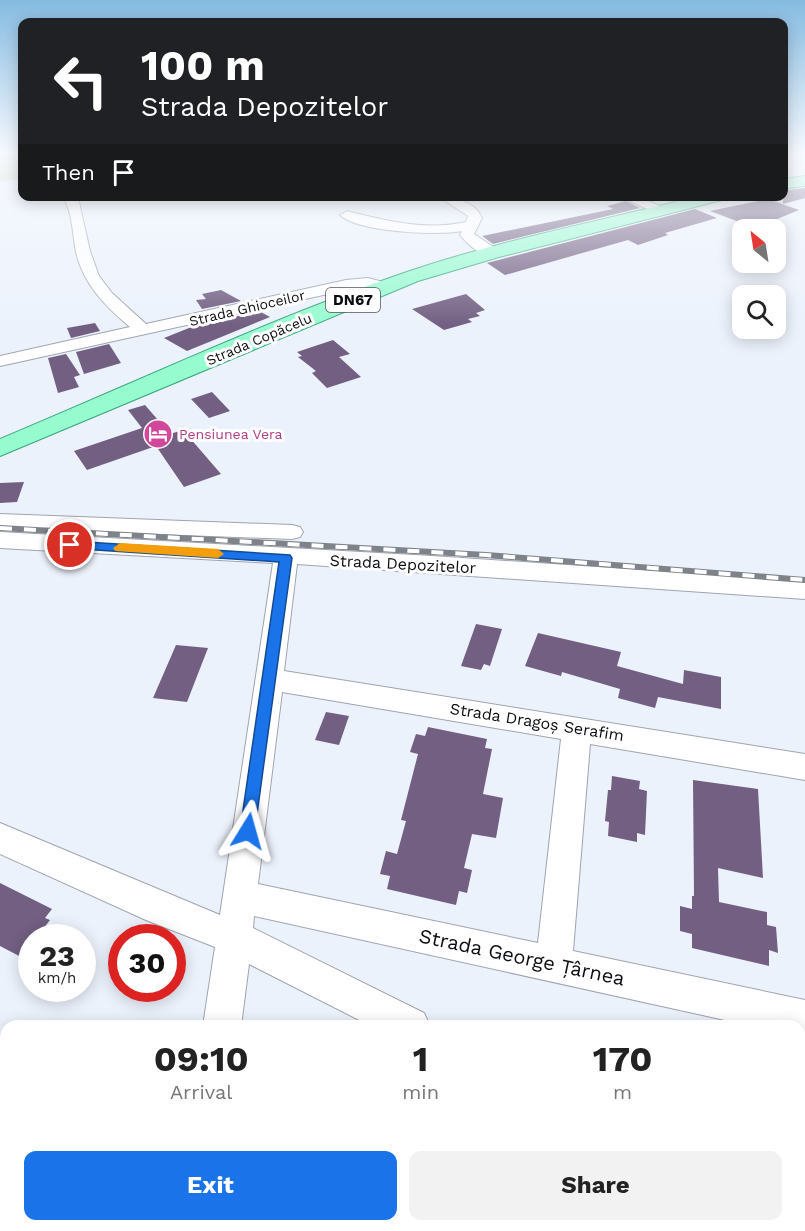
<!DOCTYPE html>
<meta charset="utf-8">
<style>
body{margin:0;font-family:"Work Sans",sans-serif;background:#f2f2f2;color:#222;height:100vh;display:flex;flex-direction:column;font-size:22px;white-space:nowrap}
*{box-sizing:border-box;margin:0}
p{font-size:20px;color:#767676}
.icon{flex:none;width:33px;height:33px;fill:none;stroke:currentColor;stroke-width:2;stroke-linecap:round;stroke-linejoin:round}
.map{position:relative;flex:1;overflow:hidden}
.details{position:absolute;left:0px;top:1020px;width:806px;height:212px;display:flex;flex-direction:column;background:#fff;border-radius:18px 18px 0 0;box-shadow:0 3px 15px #0003}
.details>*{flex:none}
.banner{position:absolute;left:18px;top:18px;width:770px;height:183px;border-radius:12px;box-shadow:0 3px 15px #0003;background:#202124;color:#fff;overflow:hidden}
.needle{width:39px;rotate:330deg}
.tools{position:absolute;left:732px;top:219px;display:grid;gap:12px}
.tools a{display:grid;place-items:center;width:54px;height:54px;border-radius:12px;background:#fff;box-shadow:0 3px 15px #0003;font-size:30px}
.speed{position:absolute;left:18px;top:924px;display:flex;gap:12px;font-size:30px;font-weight:700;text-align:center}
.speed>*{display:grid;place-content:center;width:78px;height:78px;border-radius:50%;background:#fff;box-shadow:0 3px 15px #0003;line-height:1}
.speed small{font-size:15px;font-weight:400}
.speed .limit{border:9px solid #d22;background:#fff;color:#111}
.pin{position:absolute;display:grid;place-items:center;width:51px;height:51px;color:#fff;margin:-26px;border:3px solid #fff;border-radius:50%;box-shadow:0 2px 6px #0007}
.me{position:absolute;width:66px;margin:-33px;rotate:8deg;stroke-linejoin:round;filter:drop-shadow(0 0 4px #0008)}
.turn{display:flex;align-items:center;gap:21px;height:126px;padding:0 24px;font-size:27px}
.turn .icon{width:78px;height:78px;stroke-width:2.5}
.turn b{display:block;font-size:42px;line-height:51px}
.then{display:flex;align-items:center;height:57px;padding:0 24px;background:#0003;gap:12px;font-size:22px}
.eta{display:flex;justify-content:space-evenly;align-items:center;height:102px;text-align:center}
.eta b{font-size:36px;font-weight:700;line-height:42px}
.action{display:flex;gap:12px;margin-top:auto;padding:12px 24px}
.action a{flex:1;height:69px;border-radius:12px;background:#1a73e8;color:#fff;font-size:24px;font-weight:700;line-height:69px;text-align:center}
.action a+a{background:#f2f2f2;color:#222}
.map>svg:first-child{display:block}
</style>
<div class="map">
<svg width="805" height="1231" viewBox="0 0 805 1231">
<rect width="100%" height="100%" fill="#ecf2fc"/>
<path fill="#c4d2b2" d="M0 154H22V178L0 182Z"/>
<g fill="#725f82">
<path d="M805 188V198L783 204V191Z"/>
<path d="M768 199 799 210 755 228 710 211Z"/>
<path d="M626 201 640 208 493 244 482 236 613 209 607 206Z"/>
<path d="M695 209 717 218 665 233 668 235 638 245 628 240 505 275 487 263Z"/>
<path d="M221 290 241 301 202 309 196 300 206 299 202 294Z"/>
<path d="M466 294 485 310 476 313 480 316 468 319 472 322 444 330 412 309Z"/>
<path d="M259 311 270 317 187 351 164 338 194 326Z"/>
<path d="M95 323 100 331 71 338 67 328Z"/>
<path d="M333 340 350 354 339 357 361 377 327 388 312 373 316 371 298 357 302 356 297 352Z"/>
<path d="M109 344 121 363 84 374 76 352Z"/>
<path d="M66 354 80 375 74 377 79 387 58 393 48 358Z"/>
<path d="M212 392 230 411 209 418 191 399Z"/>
<path d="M145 405 170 434 183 430 221 474 184 487 156 446 87 470 74 451 142 428 128 410Z"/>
<path d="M24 482 17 502 0 503V483Z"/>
<path d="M476 624 502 629 490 666 484 664 481 670 461 666Z"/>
<path d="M538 633 621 652 617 666 683 684 684 670 721 677V709L658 697 655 708 618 698 620 689 562 672 561 676 525 666Z"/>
<path d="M176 645 208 648 187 702 153 698Z"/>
<path d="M326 712 349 716 339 745 315 740Z"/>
<path d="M428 727 487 739 485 748 492 749 483 794 503 798 496 838 472 834 464 868 472 870 467 893 459 891 456 905 387 889 390 876 380 874 386 851 397 854 406 821 401 820 418 754 410 752 416 734 425 736Z"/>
<path d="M612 776 640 781 639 789 647 791 645 835 637 833V842L608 836 609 822 605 821 608 790H611Z"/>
<path d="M693 780 758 789 763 878 718 868 719 902 767 912V925L776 927 778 953 769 950V966L692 948V934L680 931V906L692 909V896H694Z"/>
<path d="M0 883 52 909 45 918 50 920 36 938H32V943L21 957 0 946Z"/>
</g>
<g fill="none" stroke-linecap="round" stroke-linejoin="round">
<g stroke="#9fa4ae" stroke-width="2">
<g id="minor">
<path d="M63 196H76L79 202 90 251 99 276 112 293 146 324 346 280 368 278 391 284 393 287 385 292 368 288 346 290 0 366V356L130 327C106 307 83 284 76 252 72 232 73 214 63 196Z"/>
<path d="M438 196C453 196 476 202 482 218L474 234 498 250 500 253 498 256C484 260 468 245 460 235L462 231C438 236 357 232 340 215L347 211C387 221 426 231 466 222L468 216Z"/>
<path d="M619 196H638L670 211 663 215 658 214Z"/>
<path d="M0 514 292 525 300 527 303 532 300 537 292 539 0 528Z"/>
<path d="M0 532 432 556 805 581V599L297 564 284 671 805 754V780L590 744 573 951 805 1000V1038L800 1037V1026H752L254 916 253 928 424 1013 430 1026H371L249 964 241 1026H203L215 947 146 920 0 854V823L220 915 273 563 0 548ZM282 692 561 739 538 943 258 884Z"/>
<path d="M800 1185 805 1187V1231L792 1226H800Z"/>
<path d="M176 1226H220L219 1231H175Z"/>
<path d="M451 1226H495L493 1231H449Z"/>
</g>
</g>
<g stroke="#38a679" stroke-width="2">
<g id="major">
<path d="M805 176V186L783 189V179Z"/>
<path d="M699 196H728L726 199 499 257 418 281 0 456V439C134 383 267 320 404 273 500 240 601 221 699 196Z"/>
</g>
</g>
<use href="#minor" fill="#fff" fill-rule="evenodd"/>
<use href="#major" fill="#97fbd0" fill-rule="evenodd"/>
<g stroke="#7e8289" stroke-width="6">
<path id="rail" d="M0 528 486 555 805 580"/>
</g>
<use href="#rail" stroke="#fff" stroke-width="4" stroke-dasharray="12" stroke-linecap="butt"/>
</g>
<linearGradient id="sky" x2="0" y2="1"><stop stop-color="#85bbe1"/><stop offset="0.47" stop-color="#f6f9fe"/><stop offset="1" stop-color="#f6f9fe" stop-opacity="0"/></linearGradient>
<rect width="805" height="326" fill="url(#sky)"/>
<path fill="#1a73e8" stroke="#114b97" stroke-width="1.5" d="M70 541 290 555 292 558 254 836 248 839 242 836 240 831 279 562 66 548V542Z"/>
<path fill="#f59e0b" d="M120 543 218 549 224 554 218 558 115 551 113 548Z"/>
<defs>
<g id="hotel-disc" transform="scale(1.5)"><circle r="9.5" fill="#d1479c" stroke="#fff"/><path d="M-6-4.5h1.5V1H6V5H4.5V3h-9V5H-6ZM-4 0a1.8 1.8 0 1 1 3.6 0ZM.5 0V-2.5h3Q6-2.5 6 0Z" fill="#fff"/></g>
</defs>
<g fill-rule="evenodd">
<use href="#hotel-disc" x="158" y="434"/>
</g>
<g text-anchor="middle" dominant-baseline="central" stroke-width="6" stroke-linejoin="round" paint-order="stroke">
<g font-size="14" fill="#0b0d10" stroke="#fff">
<text transform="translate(247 308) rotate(-13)">Strada Ghioceilor</text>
<text transform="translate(259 339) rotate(-23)">Strada Copăcelu</text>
</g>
<g font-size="14" fill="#b23c85" stroke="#fff" text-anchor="start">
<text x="179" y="434">Pensiunea Vera</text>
</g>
<rect fill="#fff" stroke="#545658" stroke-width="1.5" x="326" y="288" width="54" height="24" rx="4.5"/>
<g font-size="15" font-weight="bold" fill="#0b0d10">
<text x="353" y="300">DN67</text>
</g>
<g font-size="16" fill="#0b0d10" stroke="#fff">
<text transform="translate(403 564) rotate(3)">Strada Depozitelor</text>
<text transform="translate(537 722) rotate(9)">Strada Dragoș Serafim</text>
</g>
<g font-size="20" fill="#0b0d10" stroke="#fff">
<text transform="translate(522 957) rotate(12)">Strada George Țârnea</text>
</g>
</g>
</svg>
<div class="tools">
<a><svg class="needle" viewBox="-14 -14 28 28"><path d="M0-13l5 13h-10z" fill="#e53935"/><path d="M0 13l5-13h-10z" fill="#767676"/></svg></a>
<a><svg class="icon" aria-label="search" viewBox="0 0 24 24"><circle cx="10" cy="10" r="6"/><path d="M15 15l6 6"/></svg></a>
</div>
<div class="speed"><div>23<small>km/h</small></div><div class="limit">30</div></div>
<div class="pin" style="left:70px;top:545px;background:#d93025"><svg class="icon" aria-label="arrive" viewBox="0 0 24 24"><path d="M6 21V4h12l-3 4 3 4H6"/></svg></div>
<svg class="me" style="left:248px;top:831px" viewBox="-20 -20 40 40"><path d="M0-17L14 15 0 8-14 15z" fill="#1a73e8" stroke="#fff" stroke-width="4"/></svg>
<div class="banner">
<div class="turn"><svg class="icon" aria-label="left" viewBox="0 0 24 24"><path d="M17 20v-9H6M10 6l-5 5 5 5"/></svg><div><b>100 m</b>Strada Depozitelor</div></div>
<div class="then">Then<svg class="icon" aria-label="arrive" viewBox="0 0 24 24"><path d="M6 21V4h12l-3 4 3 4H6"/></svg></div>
</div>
<section class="details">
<div class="eta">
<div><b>09:10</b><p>Arrival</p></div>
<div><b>1</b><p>min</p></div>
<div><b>170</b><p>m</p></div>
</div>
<div class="action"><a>Exit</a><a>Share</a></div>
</section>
</div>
